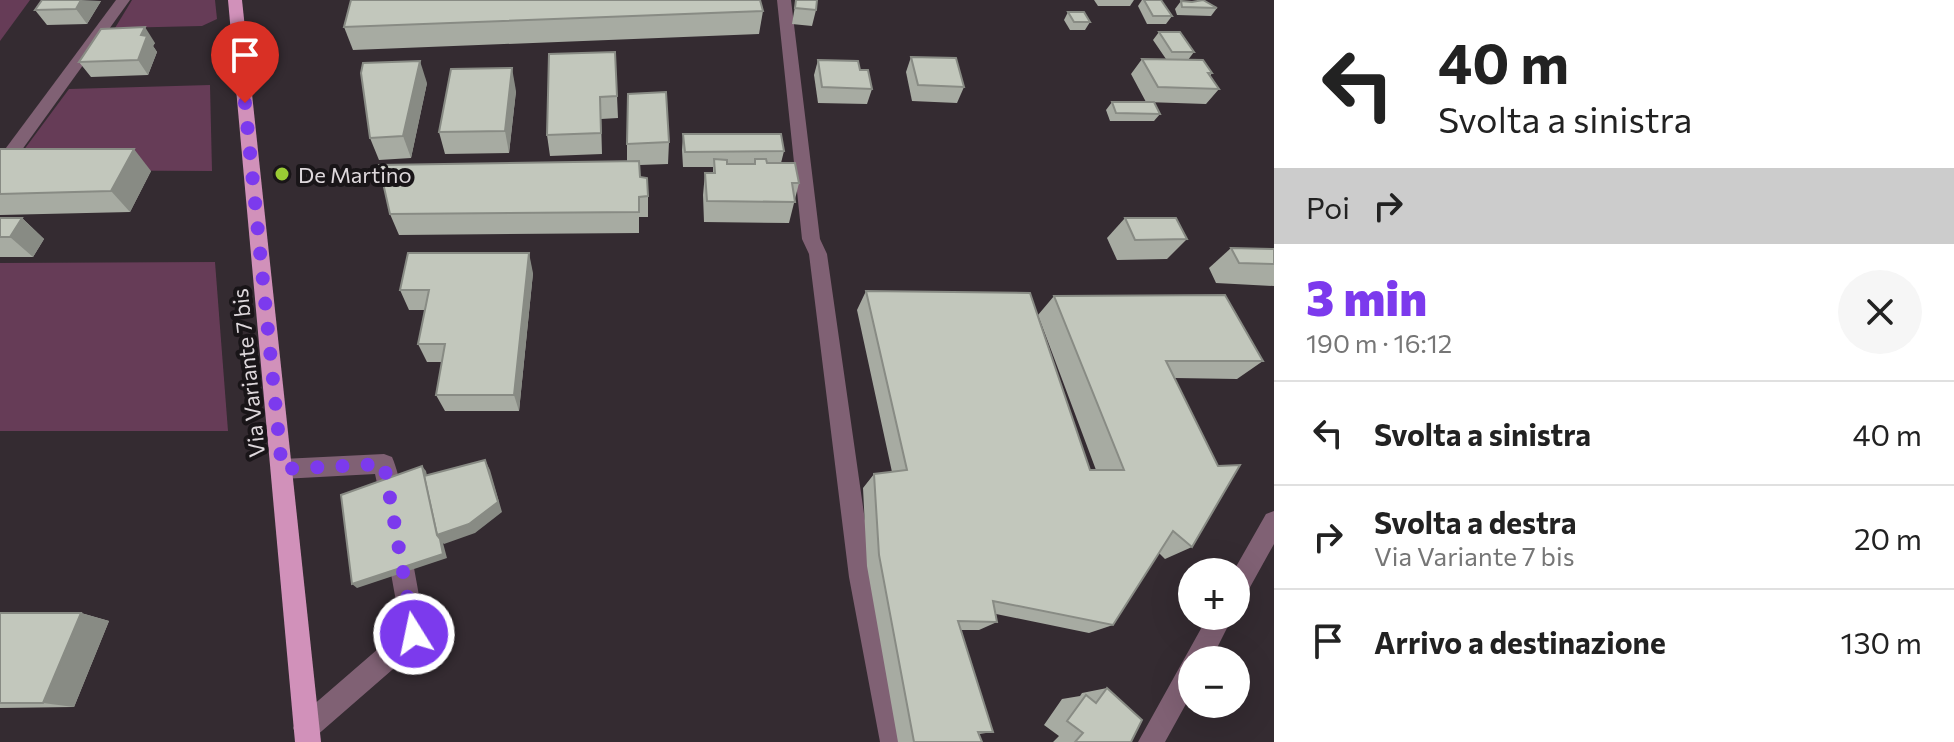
<!DOCTYPE html>
<html lang="it">
<meta charset="utf-8">
<style>
body{margin:0;font-family:Commissioner,sans-serif;background:#f6f6f6;color:#222;height:100vh;display:flex;flex-direction:column;font-size:30px;white-space:nowrap}
*{box-sizing:border-box;margin:0}
p{font-size:26px;color:#767676}
.icon{flex:none;width:44px;height:44px;fill:none;stroke:currentColor;stroke-width:2;stroke-linecap:round;stroke-linejoin:round}
.map{position:relative;flex:1;overflow:hidden}
.panel{display:flex;flex-direction:column;background:#fff;width:680px}
.panel>*{flex:none}
.banner{background:#fff;color:#222;overflow:hidden}
.buttons{position:absolute;left:1178px;top:558px;display:grid;gap:16px}
.buttons a{display:grid;place-items:center;width:72px;height:72px;border-radius:50%;background:#fff;box-shadow:0 8px 32px #0002;font-size:40px}
.pin{position:absolute;display:grid;place-items:center;width:68px;height:68px;color:#fff;margin:-82px -34px;border-radius:50% 50% 50% 0;rotate:-45deg;box-shadow:0 0 8px #0007}
.pin .icon{rotate:45deg}
.me{position:absolute;width:88px;margin:-44px;rotate:350deg;stroke-linejoin:round;filter:drop-shadow(0 0 6px #0008)}
.turn{display:flex;align-items:center;gap:28px;height:168px;padding:0 32px;font-size:36px}
.turn .icon{width:104px;height:104px;stroke-width:2.5}
.turn b{display:block;font-size:56px;line-height:68px}
.then{display:flex;align-items:center;height:76px;padding:0 32px;background:#0003;gap:16px;font-size:30px}
.round{display:grid;place-items:center;flex:none;width:84px;height:84px;border-radius:42px;background:#f6f6f6}
.summary{display:flex;align-items:center;justify-content:space-between;height:136px;padding:0 32px}
h1{font-size:48px;font-weight:800;line-height:60px;color:#7c3aed}
ul{padding:0;list-style:none}
li{display:flex;align-items:center;gap:24px;height:104px;padding:0 32px;border-top:2px solid #e0e0e0}
li div{flex:1}
li b{display:block;font-size:30px}
li em{font-style:normal}
main{display:flex;flex:1;min-height:0}
.map>svg:first-child{display:block}
</style>
<main>
<div class="map">
<svg width="1274" height="742" viewBox="0 0 1274 742">
<rect width="100%" height="100%" fill="#342b31"/>
<g fill="#663c57">
<path d="M0 0H30L0 41Z"/>
<path d="M132 0H215L217 19 202 26 115 28Z"/>
<path d="M210 85 212 171 9 170 69 89Z"/>
<path d="M215 262 228 431H0V263Z"/>
</g>
<g fill="none" stroke-linecap="round" stroke-linejoin="round">
<g fill="#806174" fill-rule="evenodd">
<path d="M116 0H130L6 172 0 174V156Z"/>
<path d="M777 0H791L820 239 827 254 873 577 906 742H880L849 577 809 254 802 239Z"/>
<path d="M384 454 392 457C398 471 405 497 399 511L391 514 383 511 375 474 282 479 274 476 271 469 274 462 282 459Z"/>
<path d="M1274 511V544L1244 598 1236 602V572H1233L1266 514Z"/>
<path d="M398 535 406 538 410 546 426 634 423 643 315 737 306 741 297 737 293 728 297 719 401 629 386 546 390 538Z"/>
<path d="M1208 616H1233L1211 660H1192V693L1165 742H1138Z"/>
</g>
<path fill="#d191ba" fill-rule="evenodd" d="M228 0H242L321 742H295Z"/>
</g>
<g fill="#a7aba2">
<path d="M796 0 816 10 812 26 792 24Z"/>
<path d="M1094 0H1134L1130 6H1098Z"/>
<path d="M1142 0H1161L1172 16 1166 24H1147L1138 6Z"/>
<path d="M101 1 87 24 47 25 35 10Z"/>
<path d="M1181 1 1217 8 1211 16 1177 15 1175 9Z"/>
<path d="M763 11 759 34 353 50 344 27Z"/>
<path d="M1068 12 1090 22 1085 30H1070L1064 20Z"/>
<path d="M1159 32 1194 52 1188 60 1212 73 1210 76 1219 89 1206 104 1146 102 1131 74 1142 59H1166L1153 40Z"/>
<path d="M155 43 153 46 157 52 148 75 91 77 79 62Z"/>
<path d="M615 52 618 118 601 119 602 154 550 156 547 135Z"/>
<path d="M911 57 964 87 957 103 912 101 906 72Z"/>
<path d="M818 60 860 70 872 89 867 104 818 103 814 75Z"/>
<path d="M427 83 411 158 379 160 370 138Z"/>
<path d="M516 91 509 153 445 154 439 132Z"/>
<path d="M1112 102 1160 114 1154 121H1110L1106 110Z"/>
<path d="M683 134 784 151 781 163 799 183 789 223 704 222 703 195 705 173H713V167H683L682 150Z"/>
<path d="M669 142 668 164 640 165V177L648 196V217H639V233L399 235 390 214 627 162V144Z"/>
<path d="M0 149 151 171 130 212 0 215Z"/>
<path d="M0 218H22L44 239 33 257H0Z"/>
<path d="M1125 218 1187 239 1167 259 1117 260 1107 238Z"/>
<path d="M1231 248 1274 249V286L1216 283 1209 268Z"/>
<path d="M533 273 519 411H445L436 395 442 362H427L418 344 425 310H409L400 290Z"/>
<path d="M866 291 1090 470H1096L1038 315 1054 296 1263 361 1237 379 1175 378 1192 547 1165 559 1159 553 1113 625 1089 633 996 614 997 622 979 630H961L993 732 979 734 982 742H898L867 566 863 488 874 474 892 472 857 310Z"/>
<path d="M0 613H81L109 621 74 707 0 708Z"/>
<path d="M1107 688 1131 742H1053L1059 736 1044 725 1062 699 1080 696 1082 693Z"/>
</g>
<g fill="#888b84">
<path d="M81 0 101 1 87 24 76 9Z"/>
<path d="M145 27 155 43 153 46 157 52 148 75 138 60 141 35Z"/>
<path d="M420 61 427 83 411 158 403 136Z"/>
<path d="M512 68 516 91 509 153 505 131Z"/>
<path d="M134 149 151 171 130 212 111 191Z"/>
<path d="M22 218 44 239 33 257 10 237Z"/>
<path d="M529 253 533 273 519 411 514 395Z"/>
<path d="M485 460 490 470 502 512 475 533 444 544 443 543 447 558 357 588 352 584 437 535 422 466 426 471 441 534Z"/>
<path d="M81 613 109 621 74 707 43 703Z"/>
</g>
<g fill="#c2c7bc" stroke="#888b84" stroke-width="2">
<path d="M42 0H81L76 9 35 10Z"/>
<path d="M351 0H760L763 11 344 27Z"/>
<path d="M796 0H817L816 10 795 8Z"/>
<path d="M1144 0H1161L1172 16H1153Z"/>
<path d="M1203 0 1217 8 1182 7 1181 1 1192 2Z"/>
<path d="M1068 12H1084L1090 22H1074Z"/>
<path d="M145 27 141 35 147 36 138 60 79 62 101 29Z"/>
<path d="M1159 32H1180L1194 52H1172Z"/>
<path d="M615 52 617 96 600 97 601 133 547 135 549 54Z"/>
<path d="M911 57 956 58 964 87 918 85Z"/>
<path d="M1142 59 1203 60 1212 73H1208L1219 89 1158 87Z"/>
<path d="M818 60 858 61 860 70H868L872 89 822 87Z"/>
<path d="M420 61 403 136 370 138 361 73 363 63Z"/>
<path d="M512 68 505 131 439 132 451 69Z"/>
<path d="M666 92 669 142 627 144 628 94Z"/>
<path d="M1112 102H1154L1160 114 1116 113Z"/>
<path d="M683 134H781L784 151 685 152Z"/>
<path d="M0 149H134L111 191 0 194Z"/>
<path d="M714 159 727 160V164H755V159H766L767 163H795L799 183H792L795 202 707 201 705 173H715Z"/>
<path d="M639 161 640 177 647 178 648 196 639 197V212L390 214 379 165Z"/>
<path d="M0 218H22L10 237H0Z"/>
<path d="M1125 218H1176L1187 239 1135 240Z"/>
<path d="M1231 248 1274 249V264L1239 263Z"/>
<path d="M408 253H529L514 395H436L445 344H418L429 290H400Z"/>
<path d="M866 291 1030 293 1090 470H1124L1054 296 1225 295 1263 361H1166L1218 466 1240 465 1192 547 1173 531 1113 625 993 601 997 622 958 621 993 732H978L982 742H914L879 555 874 474 907 470Z"/>
<path d="M485 460 498 502 469 524 437 535 424 476Z"/>
<path d="M422 466 437 535 440 539 443 554 352 584 341 495Z"/>
<path d="M0 613H81L43 703H0Z"/>
<path d="M1107 688 1142 720 1131 742H1075L1083 733 1067 721 1086 695 1096 703Z"/>
</g>
<g fill="none" stroke-linecap="round" stroke-linejoin="round">
<path stroke="#7c3aed" stroke-width="14" stroke-dasharray="0 25.2" d="M245 103 282 469 384 464 414 634"/>
</g>
<circle fill="#9acb34" stroke="#191518" stroke-width="3" cx="282" cy="174" r="8"/>
<g text-anchor="middle" dominant-baseline="central" stroke-width="8" stroke-linejoin="round" paint-order="stroke">
<g font-size="22" fill="#ded8dc" stroke="#191518" text-anchor="start">
<text x="298" y="174">De Martino</text>
</g>
<g font-size="22" fill="#ded8dc" stroke="#191518">
<text transform="translate(248 373) rotate(-96)">Via Variante 7 bis</text>
</g>
</g>
</svg>
<div class="buttons">
<a>+</a>
<a>−</a>
</div>
<div class="pin" style="left:245px;top:103px;background:#d93025"><svg class="icon" aria-label="arrive" viewBox="0 0 24 24"><path d="M6 21V4h12l-3 4 3 4H6"/></svg></div>
<svg class="me" style="left:414px;top:634px" viewBox="-20 -20 40 40"><circle r="17" fill="#7c3aed" stroke="#fff" stroke-width="3"/><path d="M0-11L8 9 0 5-8 9z" fill="#fff"/></svg>
</div>
<section class="panel">
<div class="banner">
<div class="turn"><svg class="icon" aria-label="left" viewBox="0 0 24 24"><path d="M17 20v-9H6M10 6l-5 5 5 5"/></svg><div><b>40 m</b>Svolta a sinistra</div></div>
<div class="then">Poi<svg class="icon" aria-label="right" viewBox="0 0 24 24"><path d="M7 20v-9h11M14 6l5 5-5 5"/></svg></div>
</div>
<div class="summary"><div><h1>3 min</h1><p>190 m · 16:12</p></div><a class="round"><svg class="icon" aria-label="close" viewBox="0 0 24 24"><path d="M6 6l12 12M18 6L6 18"/></svg></a></div>
<ul>
<li><svg class="icon" aria-label="left" viewBox="0 0 24 24"><path d="M17 20v-9H6M10 6l-5 5 5 5"/></svg><div><b>Svolta a sinistra</b></div><em>40 m</em></li>
<li><svg class="icon" aria-label="right" viewBox="0 0 24 24"><path d="M7 20v-9h11M14 6l5 5-5 5"/></svg><div><b>Svolta a destra</b><p>Via Variante 7 bis</p></div><em>20 m</em></li>
<li><svg class="icon" aria-label="arrive" viewBox="0 0 24 24"><path d="M6 21V4h12l-3 4 3 4H6"/></svg><div><b>Arrivo a destinazione</b></div><em>130 m</em></li>
</ul>
</section>
</main>
